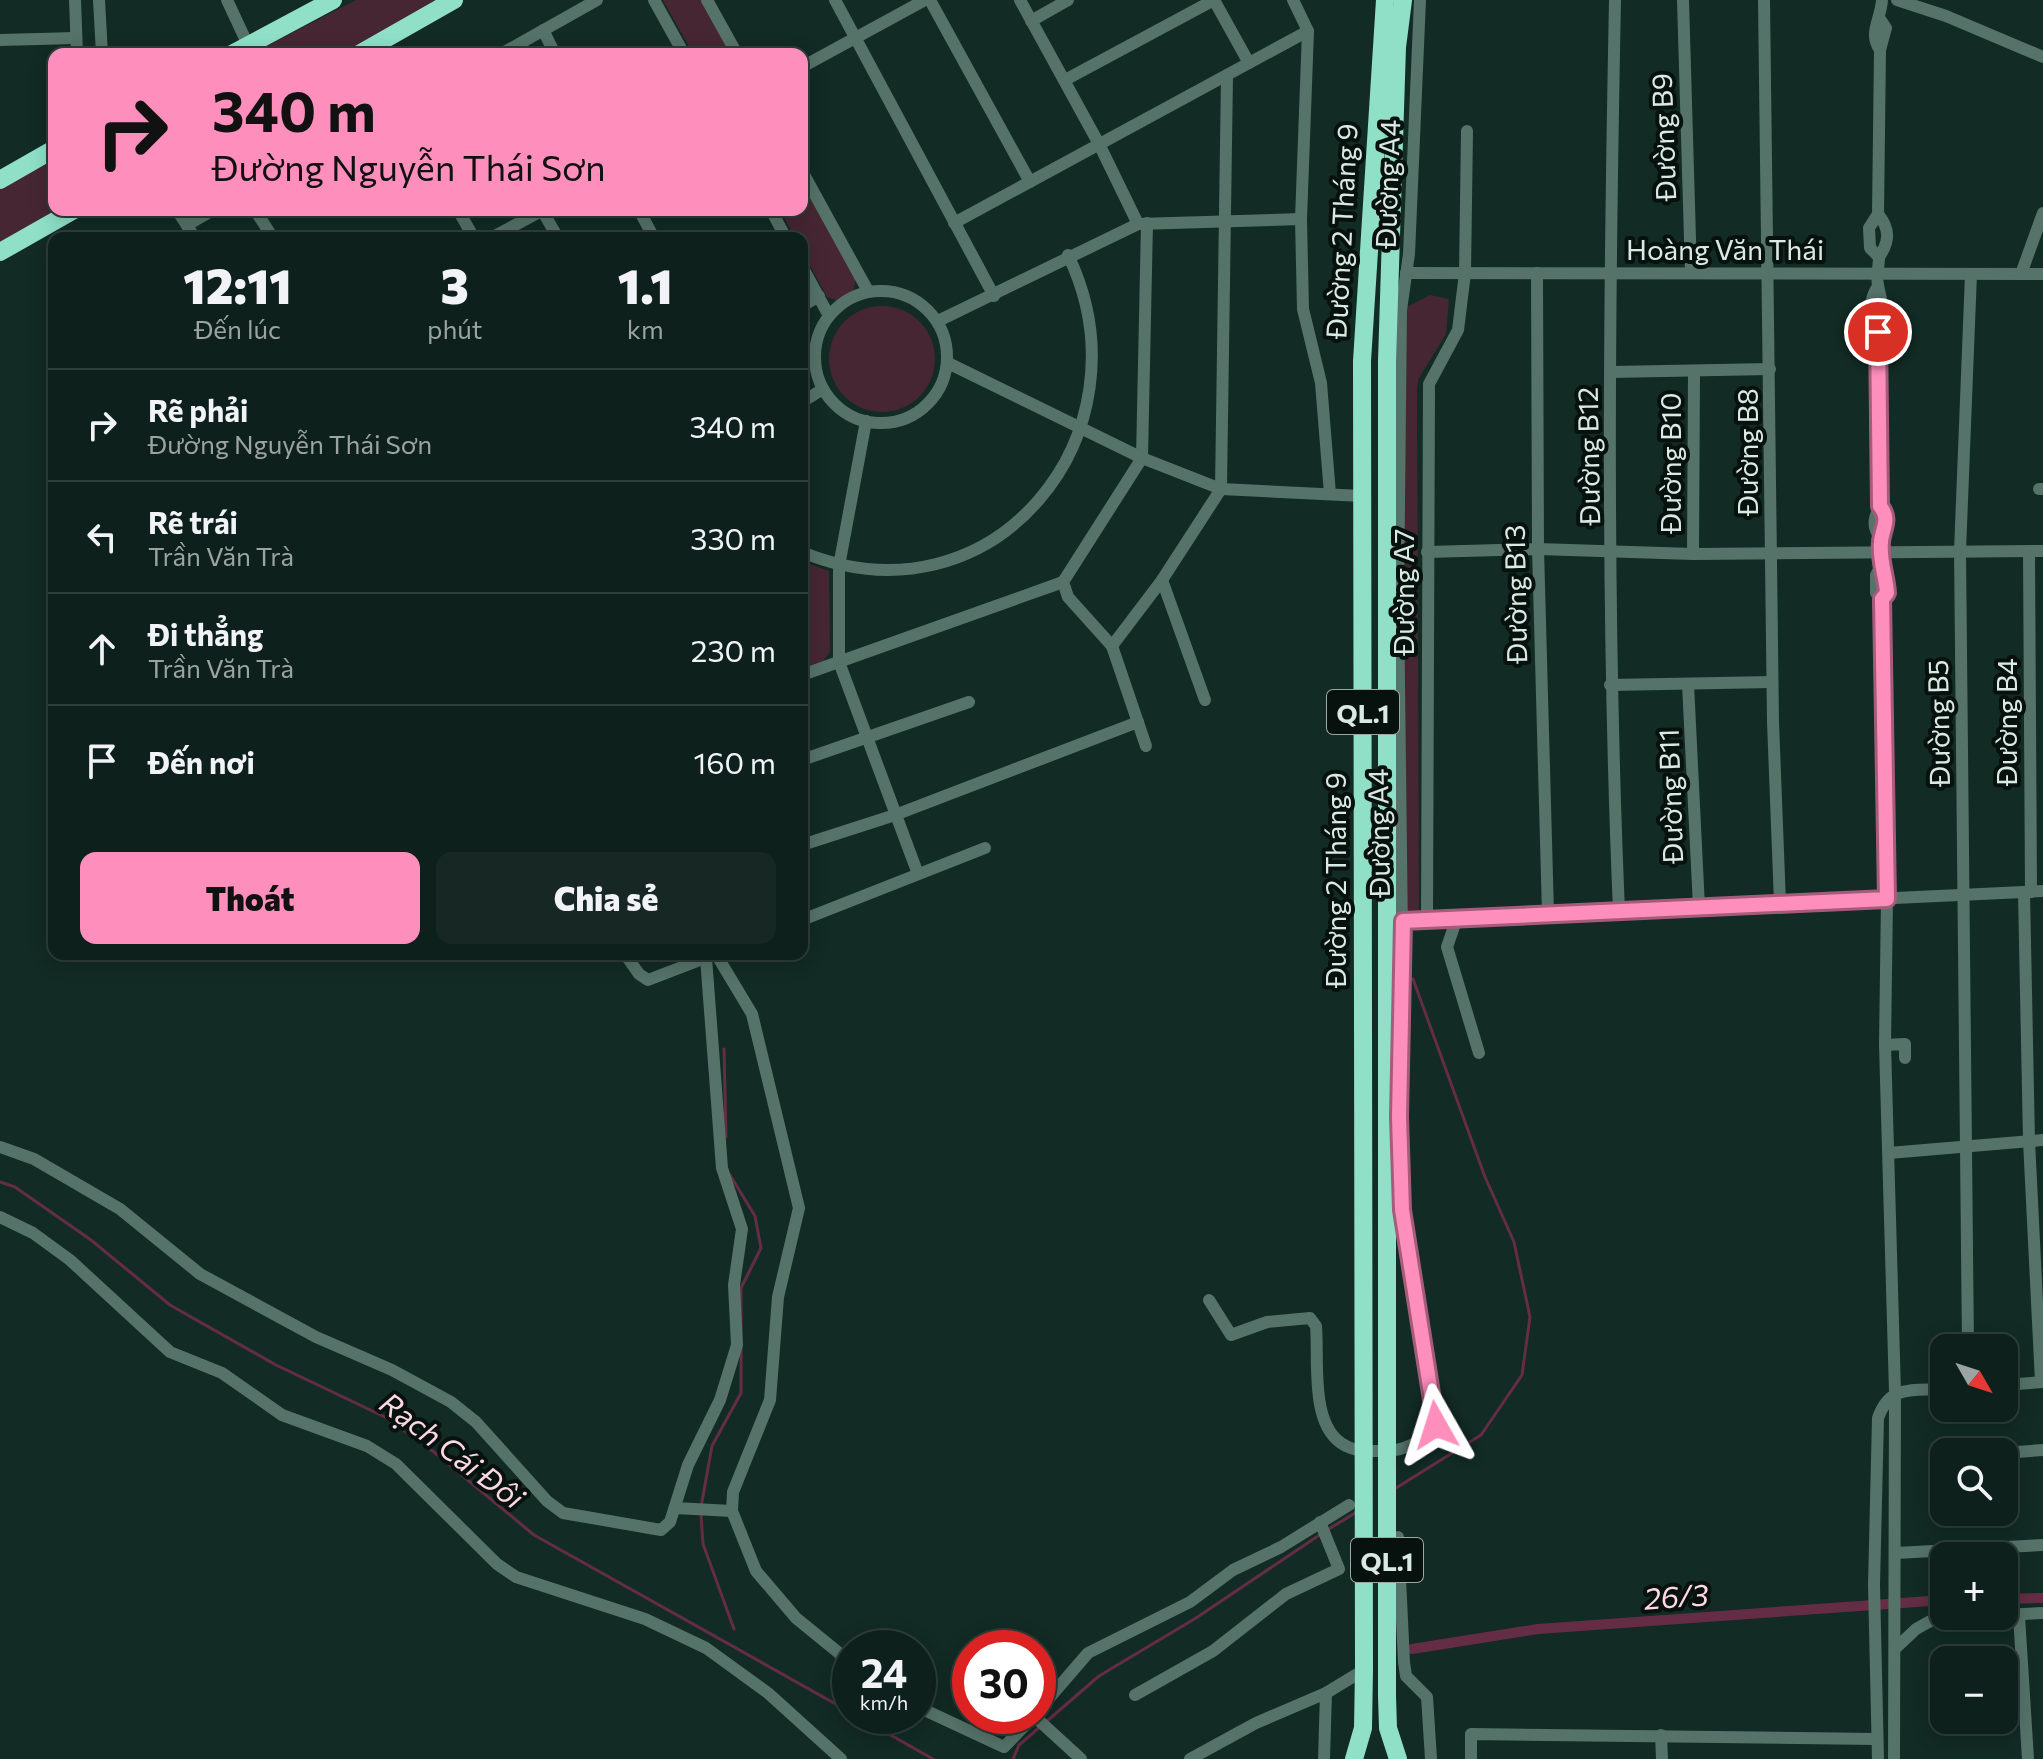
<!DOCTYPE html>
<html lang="vi">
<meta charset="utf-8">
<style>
body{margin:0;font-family:Commissioner,sans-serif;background:#172824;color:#f1f3f6;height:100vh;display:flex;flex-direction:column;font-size:30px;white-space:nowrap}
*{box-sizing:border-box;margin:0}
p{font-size:26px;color:#9ba3a3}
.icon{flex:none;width:44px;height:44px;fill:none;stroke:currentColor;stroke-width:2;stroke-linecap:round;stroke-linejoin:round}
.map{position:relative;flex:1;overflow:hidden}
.drawer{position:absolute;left:48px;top:232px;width:760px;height:728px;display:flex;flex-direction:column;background:#0e201b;border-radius:16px;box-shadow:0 4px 20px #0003,0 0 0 2px #2e3e3a}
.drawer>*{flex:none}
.guide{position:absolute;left:48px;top:48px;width:760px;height:168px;border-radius:16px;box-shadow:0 4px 20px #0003,0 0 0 2px #2e3e3a;background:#fe8ebc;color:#111;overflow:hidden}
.needle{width:52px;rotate:129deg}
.fabs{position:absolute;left:1930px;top:1334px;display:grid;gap:16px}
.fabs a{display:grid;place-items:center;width:88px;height:88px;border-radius:16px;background:#0e201b;box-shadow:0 4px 20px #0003,0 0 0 2px #2e3e3a;font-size:40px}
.speed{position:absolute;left:832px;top:1630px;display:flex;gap:16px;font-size:40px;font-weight:700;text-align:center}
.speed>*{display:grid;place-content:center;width:104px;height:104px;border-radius:50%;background:#0e201b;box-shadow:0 4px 20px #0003,0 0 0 2px #2e3e3a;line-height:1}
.speed small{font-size:20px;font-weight:400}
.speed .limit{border:12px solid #d22;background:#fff;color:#111}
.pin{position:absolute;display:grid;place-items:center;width:68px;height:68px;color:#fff;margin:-34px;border:4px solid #fff;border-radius:50%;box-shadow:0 2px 8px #0007}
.me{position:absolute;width:88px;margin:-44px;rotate:354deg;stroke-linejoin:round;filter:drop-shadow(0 0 6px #0008)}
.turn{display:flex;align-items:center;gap:28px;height:168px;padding:0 32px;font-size:36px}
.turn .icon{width:104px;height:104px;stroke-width:2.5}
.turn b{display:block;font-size:56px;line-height:68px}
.eta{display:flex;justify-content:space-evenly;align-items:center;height:136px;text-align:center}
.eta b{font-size:48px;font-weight:800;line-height:56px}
.primary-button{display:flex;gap:16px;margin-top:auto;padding:16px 32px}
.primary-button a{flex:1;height:92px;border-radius:16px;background:#fe8ebc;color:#111;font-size:32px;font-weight:800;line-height:92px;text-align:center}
.primary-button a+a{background:#172824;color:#f1f3f6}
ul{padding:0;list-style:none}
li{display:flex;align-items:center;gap:24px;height:112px;padding:0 32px;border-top:2px solid #2e3e3a}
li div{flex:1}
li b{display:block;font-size:30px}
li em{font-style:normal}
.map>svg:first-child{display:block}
</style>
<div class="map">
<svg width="2043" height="1759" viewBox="0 0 2043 1759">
<rect width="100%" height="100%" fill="#122b24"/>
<g fill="#462633">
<path d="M356 0H442L348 54H251Z"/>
<path d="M663 0H701L731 54H693Z"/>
<path d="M54 160 56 210 0 242V188Z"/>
<path d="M802 181 856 279 853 291 836 300 827 297 802 251V238H795L780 210H802Z"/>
<path d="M1430 295 1449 299 1446 334 1419 378 1417 387 1419 911 1409 916 1404 913V357L1407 307Z"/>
<circle cx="882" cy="359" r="53"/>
<path d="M802 561 829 571 830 652 823 661 802 668Z"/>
</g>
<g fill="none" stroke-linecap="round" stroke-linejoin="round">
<g stroke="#652d45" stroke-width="3">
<path d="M724 1049 726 1137"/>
<path d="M0 1182 15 1187 91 1240 170 1305 276 1365 385 1417 434 1452 534 1535 850 1712"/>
<path d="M1396 1488 1481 1435 1522 1375 1530 1317 1514 1242 1485 1177 1413 979"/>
<path d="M701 1507 712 1446 741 1393V1288L761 1248 755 1216 730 1175"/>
<path d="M701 1515 703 1544 734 1629"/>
<path d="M1327 1530 1355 1513"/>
<path d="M857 1716 933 1759"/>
<path d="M1047 1721 1099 1676 1196 1618 1321 1534"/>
<path d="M1013 1759 1019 1745 1041 1726"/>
</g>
<g stroke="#652d45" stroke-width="10">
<path d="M2004 1599 2043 1598"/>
<path d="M1412 1649 1538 1629 1944 1600"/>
</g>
<g stroke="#557369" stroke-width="12">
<path d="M75 0 77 54"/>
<path d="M99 0 102 54"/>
<path d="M227 0 248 45"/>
<path d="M654 0 684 54"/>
<path d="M707 0 737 54"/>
<path d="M835 0 994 296"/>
<path d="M930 0 1030 182"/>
<path d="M1020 0 1099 144 1138 224"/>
<path d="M1214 0 1249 63"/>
<path d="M1293 0 1308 31 1301 219 1303 309 1321 383 1330 494"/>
<path d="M1615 0C1609 304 1606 608 1619 911"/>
<path d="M1683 0 1691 273"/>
<path d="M1764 0 1773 722 1780 903"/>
<path d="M1897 0 1946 16 2043 57"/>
<path d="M1031 21 1068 0"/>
<path d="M543 30 555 54"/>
<path d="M0 40 76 38"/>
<path d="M1880 50C1868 33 1881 19 1882 0"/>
<path d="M501 54 597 0"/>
<path d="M802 67 925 0"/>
<path d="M1065 80 1214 0"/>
<path d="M802 171 868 291"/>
<path d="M177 210 195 238"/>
<path d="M255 210 273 238"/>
<path d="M458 210 474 238"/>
<path d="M542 210 558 238"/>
<path d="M639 210 654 238"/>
<path d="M771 210 786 238"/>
<path d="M1878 214C1890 229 1890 241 1879 257"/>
<path d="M954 223 1308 31"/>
<path d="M1147 223 1142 458 1063 582 1068 597 1112 646 1162 580 1221 489 1227 75"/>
<path d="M187 225 213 210"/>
<path d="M491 238 543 210"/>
<path d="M1879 257C1879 266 1876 277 1878 285 1881 303 1888 314 1878 332L1880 506C1891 520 1882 528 1881 542 1879 560 1887 575 1887 593L1882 599 1887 899 1885 1045 1895 1392 1894 1759"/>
<path d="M1879 257 1870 248 1869 228 1878 214 1880 50 1886 28 1880 19"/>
<path d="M802 266 829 316"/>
<path d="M1406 273 2043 274"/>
<path d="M1537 273 1538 549 1548 914"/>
<path d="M2021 274 2043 213"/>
<path d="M1878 286C1868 301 1869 317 1878 332"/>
<circle cx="881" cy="357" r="66"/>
<path d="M802 306 819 296"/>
<path d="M938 321 1138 224 1301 219"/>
<path d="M948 363 1142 458 1221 489 1362 496"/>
<path d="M1611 372 1770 369"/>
<path d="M802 402 823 389"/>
<path d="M866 421 839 566V662L918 874"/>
<path d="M2039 489H2043"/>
<path d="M1880 506C1873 519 1872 527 1881 539"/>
<path d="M2029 551 2031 892"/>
<path d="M802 552C993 631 1154 433 1068 255"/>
<path d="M1427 552 1538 549 1693 554 2043 551"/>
<path d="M1693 554 1694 372"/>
<path d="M1882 564 1876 575V593L1882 599"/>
<path d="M1162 580 1205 700"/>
<path d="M1112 646 1146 746"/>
<path d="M802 675 1063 582"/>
<path d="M1688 684 1699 907"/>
<path d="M1610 685 1772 682"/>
<path d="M802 760 969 702"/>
<path d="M802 845 895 815 1138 722"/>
<path d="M2024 892 2029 1141 2041 1382"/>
<path d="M1457 918 1447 947 1479 1053"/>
<path d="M802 920 985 848"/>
<path d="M1427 920 1429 384 1458 330 1465 273 1467 131"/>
<path d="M1403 921 2043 891"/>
<path d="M625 954 639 974 648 980 713 955"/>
<path d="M716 954 752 1014 799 1208 778 1297 770 1400 733 1492 732 1511 756 1571 796 1618 850 1662"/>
<path d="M1885 1045 1905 1044V1058"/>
<path d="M0 1147 34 1159 120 1209 200 1274 316 1337 392 1370 451 1402 476 1422 547 1501 563 1513 661 1530 670 1522 688 1465 720 1400 737 1345 734 1285 742 1229 722 1168 706 958"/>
<path d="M1889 1153 2043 1140"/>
<path d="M0 1217 33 1233 70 1260 170 1352 222 1373 282 1415 367 1446 396 1464 497 1564 516 1577 645 1619 706 1648 768 1693 841 1759"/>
<path d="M1209 1300 1231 1335 1267 1322 1310 1318 1316 1326C1319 1361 1309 1428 1346 1446 1357 1452 1371 1451 1383 1451 1402 1452 1425 1441 1436 1425L1402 1210 1399 1117 1403 1021 1398 599 1401 310 1409 254 1420 0"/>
<path d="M1968 1348 1960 551 1971 274"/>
<path d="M2004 1385 2043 1382"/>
<path d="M2004 1453 2043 1450"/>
<path d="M675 1508 732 1511"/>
<path d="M1398 1537 1404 1662 1406 1676 1427 1697 1431 1759"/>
<path d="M1896 1553 2043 1545"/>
<path d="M2019 1616 2028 1759"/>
<path d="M1897 1647 1916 1629 1936 1618 2043 1613"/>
<path d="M1135 1695 1213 1651 1286 1594 1339 1569 1320 1522"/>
<path d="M918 1707 1004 1747 1034 1716"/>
<path d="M1038 1711 1088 1653 1190 1602 1233 1570 1281 1547 1349 1505"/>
<path d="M1034 1716 1081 1759"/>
<path d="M1661 1735 1662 1759"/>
<path d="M1190 1759 1256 1723 1326 1693 1364 1670"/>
<path d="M1324 1759 1326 1693"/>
<path d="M1471 1759V1734L1877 1739"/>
<path d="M1878 1759 1874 1585 1878 1418C1890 1384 1912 1391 1944 1389"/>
</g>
<g stroke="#90e0c8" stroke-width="18">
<path d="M232 54 333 0"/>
<path d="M359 54 454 0"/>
<path d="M0 180 54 149"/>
<path d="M0 252 74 210"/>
<path d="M1354 1759 1363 1728 1364 1670 1362 361 1385 0"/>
<path d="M1398 1759 1388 1728 1387 1696V361L1397 47 1403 0"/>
</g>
</g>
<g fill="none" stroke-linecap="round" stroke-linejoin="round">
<g stroke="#a55c7a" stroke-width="20">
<path id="route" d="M1436 1425 1402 1210 1399 1117 1403 921 1887 899 1882 599 1887 593C1886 576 1879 560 1881 542 1882 528 1891 520 1880 506L1878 332"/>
</g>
<use href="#route" stroke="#fe8ebc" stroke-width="14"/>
</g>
<g text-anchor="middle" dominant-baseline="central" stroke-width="8" stroke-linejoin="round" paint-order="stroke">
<g fill="#07110e" stroke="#9ba8a3" stroke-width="2">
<rect x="1327" y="690" width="72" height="44" rx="6"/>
<rect x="1351" y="1538" width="72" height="44" rx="6"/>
</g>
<g font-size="26" font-weight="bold" fill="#dae9e3">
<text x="1363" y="712">QL.1</text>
<text x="1387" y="1560">QL.1</text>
</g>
<g font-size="28" fill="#dae9e3" stroke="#07110e">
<text transform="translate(1663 137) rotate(-92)">Đường B9</text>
<text transform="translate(1387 184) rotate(-88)">Đường A4</text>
<text transform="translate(1341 231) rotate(-87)">Đường 2 Tháng 9</text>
<text x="1725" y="249">Hoàng Văn Thái</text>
<text transform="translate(1747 452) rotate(-90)">Đường B8</text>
<text transform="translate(1588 456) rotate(-91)">Đường B12</text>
<text transform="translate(1670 463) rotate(-90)">Đường B10</text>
<text transform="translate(1403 592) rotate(-90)">Đường A7</text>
<text transform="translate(1515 594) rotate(-91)">Đường B13</text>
<text transform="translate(2006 722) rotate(-90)">Đường B4</text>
<text transform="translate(1938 723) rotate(-91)">Đường B5</text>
<text transform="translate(1670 796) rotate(-92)">Đường B11</text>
<text transform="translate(1378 833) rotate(-91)">Đường A4</text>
<text transform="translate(1335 880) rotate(-90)">Đường 2 Tháng 9</text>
</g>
<g font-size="30" font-style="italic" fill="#fed8e5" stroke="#07110e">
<text transform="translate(453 1449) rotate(37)">Rạch Cái Đôi</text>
<text transform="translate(1676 1595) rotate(-4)">26/3</text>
</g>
</g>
</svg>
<div class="fabs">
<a><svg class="needle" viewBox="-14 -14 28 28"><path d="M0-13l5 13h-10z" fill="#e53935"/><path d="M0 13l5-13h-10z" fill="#9ba3a3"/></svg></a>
<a><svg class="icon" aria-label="search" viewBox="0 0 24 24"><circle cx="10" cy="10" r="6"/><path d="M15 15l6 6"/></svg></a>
<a>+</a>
<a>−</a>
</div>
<div class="speed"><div>24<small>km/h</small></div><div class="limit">30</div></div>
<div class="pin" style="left:1878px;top:332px;background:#d93025"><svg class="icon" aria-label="arrive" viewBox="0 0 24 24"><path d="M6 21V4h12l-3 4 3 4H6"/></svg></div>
<svg class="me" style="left:1436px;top:1425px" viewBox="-20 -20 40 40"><path d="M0-17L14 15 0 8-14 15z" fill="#fe8ebc" stroke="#fff" stroke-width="4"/></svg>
<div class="guide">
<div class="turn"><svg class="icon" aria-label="right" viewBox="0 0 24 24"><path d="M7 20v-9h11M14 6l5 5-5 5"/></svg><div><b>340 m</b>Đường Nguyễn Thái Sơn</div></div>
</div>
<section class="drawer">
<div class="eta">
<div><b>12:11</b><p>Đến lúc</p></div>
<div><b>3</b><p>phút</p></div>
<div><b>1.1</b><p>km</p></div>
</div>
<ul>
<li><svg class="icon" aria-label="right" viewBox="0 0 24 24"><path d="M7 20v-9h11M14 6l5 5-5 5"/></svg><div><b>Rẽ phải</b><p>Đường Nguyễn Thái Sơn</p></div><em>340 m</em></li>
<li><svg class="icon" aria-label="left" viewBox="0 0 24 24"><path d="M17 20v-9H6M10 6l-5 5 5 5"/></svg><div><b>Rẽ trái</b><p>Trần Văn Trà</p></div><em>330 m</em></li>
<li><svg class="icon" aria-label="ahead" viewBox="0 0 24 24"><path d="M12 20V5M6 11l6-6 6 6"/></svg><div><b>Đi thẳng</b><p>Trần Văn Trà</p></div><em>230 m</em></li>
<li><svg class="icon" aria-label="arrive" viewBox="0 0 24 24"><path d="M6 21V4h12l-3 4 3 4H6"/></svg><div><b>Đến nơi</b></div><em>160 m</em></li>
</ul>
<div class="primary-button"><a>Thoát</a><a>Chia sẻ</a></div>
</section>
</div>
